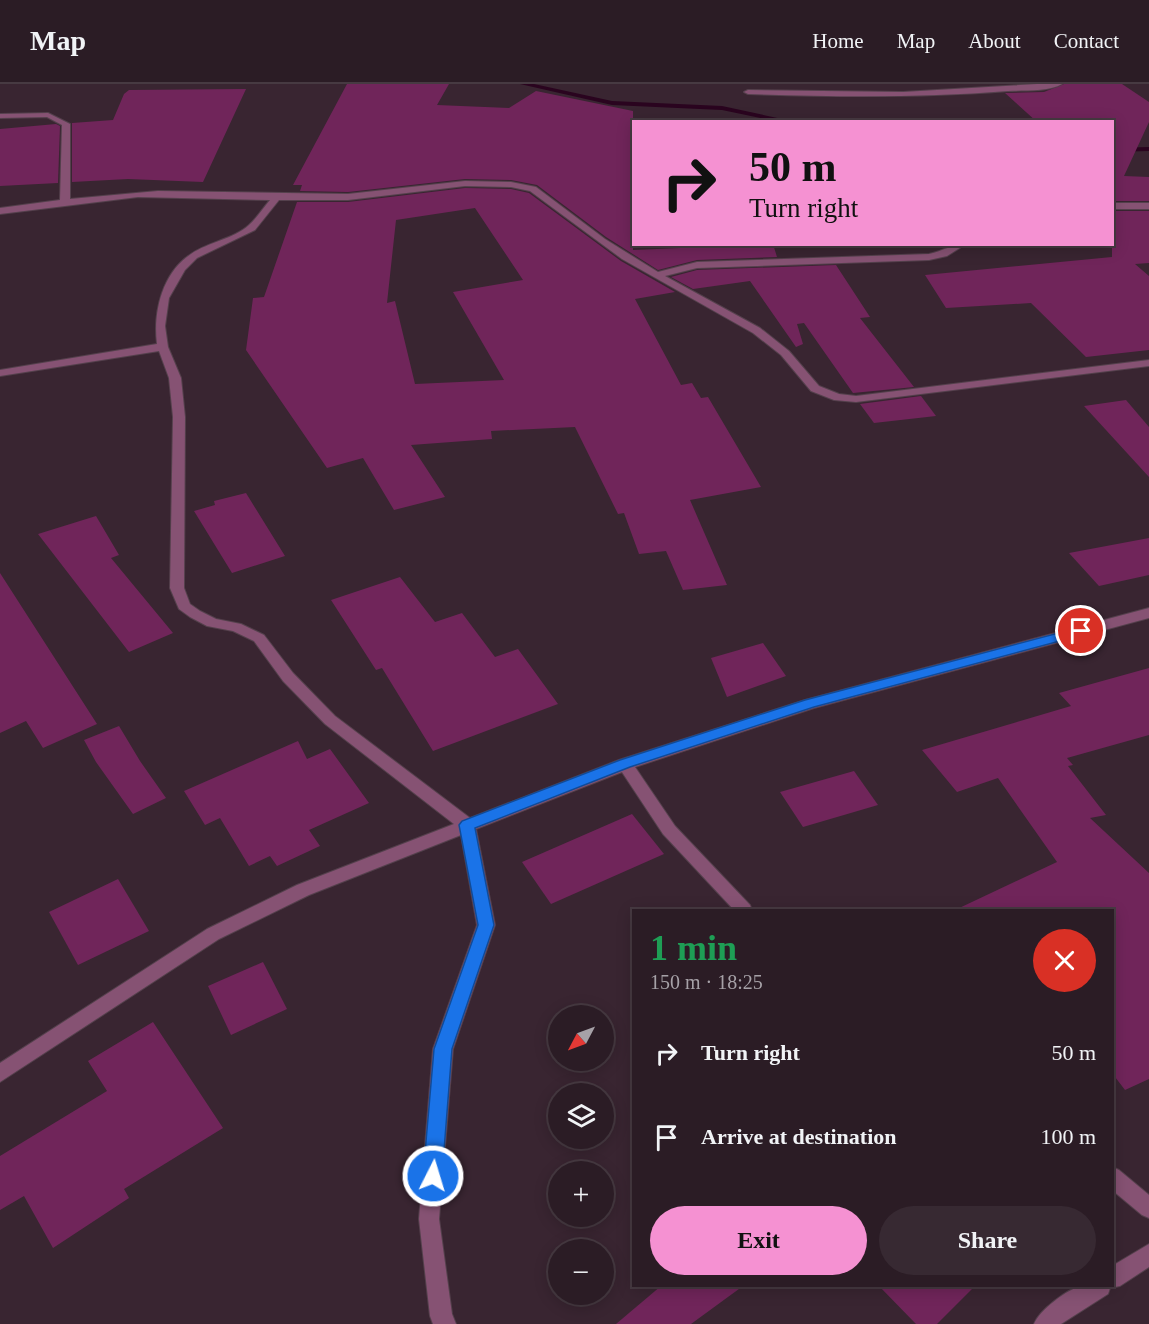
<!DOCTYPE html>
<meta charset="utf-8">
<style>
body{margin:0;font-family:Georgia,serif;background:#372932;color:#f1f3f6;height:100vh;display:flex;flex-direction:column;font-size:22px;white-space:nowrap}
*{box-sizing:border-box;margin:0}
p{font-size:20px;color:#a6a1a7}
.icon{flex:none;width:33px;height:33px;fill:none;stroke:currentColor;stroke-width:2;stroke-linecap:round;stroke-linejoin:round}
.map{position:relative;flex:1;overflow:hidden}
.sheet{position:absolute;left:632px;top:825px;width:482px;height:378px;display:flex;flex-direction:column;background:#2b1c25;border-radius:0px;box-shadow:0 3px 15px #0003,0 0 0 2px #473a42}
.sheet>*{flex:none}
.top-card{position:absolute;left:632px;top:36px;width:482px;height:126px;border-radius:0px;box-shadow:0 3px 15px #0003,0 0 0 2px #473a42;background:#f591d2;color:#111;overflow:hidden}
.needle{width:39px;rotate:229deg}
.buttons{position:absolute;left:548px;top:921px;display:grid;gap:12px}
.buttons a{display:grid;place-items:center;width:66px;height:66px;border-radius:50%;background:#2b1c25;box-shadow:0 3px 15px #0003,0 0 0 2px #473a42;font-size:30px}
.pin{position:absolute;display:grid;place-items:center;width:51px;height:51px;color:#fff;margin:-26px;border:3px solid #fff;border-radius:50%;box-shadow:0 2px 6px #0007}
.me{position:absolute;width:66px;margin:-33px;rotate:5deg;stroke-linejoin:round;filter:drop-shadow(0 0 4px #0008)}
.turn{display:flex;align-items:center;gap:21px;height:126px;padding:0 18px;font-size:27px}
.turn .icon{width:78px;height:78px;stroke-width:2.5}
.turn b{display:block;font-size:42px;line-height:51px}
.round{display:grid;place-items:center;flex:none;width:63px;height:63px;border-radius:32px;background:#372932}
.headline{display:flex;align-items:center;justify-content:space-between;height:102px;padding:0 18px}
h1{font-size:36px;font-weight:700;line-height:45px;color:#1e9e55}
.primary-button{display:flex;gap:12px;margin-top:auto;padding:12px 18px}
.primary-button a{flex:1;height:69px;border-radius:36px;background:#f591d2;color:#111;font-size:24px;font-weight:700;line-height:69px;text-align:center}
.primary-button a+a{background:#372932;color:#f1f3f6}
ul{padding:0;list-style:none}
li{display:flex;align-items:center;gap:18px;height:84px;padding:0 18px}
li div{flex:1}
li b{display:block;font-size:22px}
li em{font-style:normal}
header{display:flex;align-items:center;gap:36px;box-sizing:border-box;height:84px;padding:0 30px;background:#2b1c25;border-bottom:2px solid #473a42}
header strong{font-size:28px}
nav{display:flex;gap:33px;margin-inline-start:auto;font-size:21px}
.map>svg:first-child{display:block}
</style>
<header>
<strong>Map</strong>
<nav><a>Home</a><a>Map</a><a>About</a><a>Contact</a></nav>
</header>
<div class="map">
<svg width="1149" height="1240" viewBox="0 0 1149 1240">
<rect width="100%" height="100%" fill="#392531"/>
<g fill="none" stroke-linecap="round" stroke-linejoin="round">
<g fill="#2a041f" fill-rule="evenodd">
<path d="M520 0H534L612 17 722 22 796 38H779L722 26 612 21Z"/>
<path d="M1149 63V67L1112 68V64Z"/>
</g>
</g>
<g fill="#70255a" fill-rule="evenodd">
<path d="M347 0H449L437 21 509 24 536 7 633 27V166L773 160 777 173 697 176 658 186 606 153 537 101 511 96 465 95 348 108 300 107 302 101H293Z"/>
<path d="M1064 0H1122L1149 18V38L1124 92 1149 93V117H1112V38H1037L1005 9 1044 8Z"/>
<path d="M246 5 203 98 128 95 72 98V39L113 36 124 10 129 6Z"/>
<path d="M56 40 60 42 58 99 0 102V45Z"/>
<path d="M465 104 511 105 529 109 621 177 675 208 635 215 681 301 692 299 701 314 708 313 761 403 690 416 727 501 683 506 666 467 639 470 624 429 618 430 575 343 491 347 492 355 411 361 445 413 394 426 363 374 327 384 246 266 253 214 264 213 297 118H348ZM475 124 523 196 453 208 504 296 415 300 395 217 387 219 396 136Z"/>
<path d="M1112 127H1149V179L1135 180 1149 192V266L1086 273 1031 219 946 224 925 191 1112 173Z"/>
<path d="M836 181 870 233 860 234 914 303 853 309 804 239 797 240 803 260 796 263 750 197 693 205 671 193 697 186Z"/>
<path d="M921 312 936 332 874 339 860 320Z"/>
<path d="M1126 316 1149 343V393L1084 322Z"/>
<path d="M246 409 285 472 232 489 194 427 215 421 214 417Z"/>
<path d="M96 432 119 471 111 474 173 549 129 568 38 450Z"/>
<path d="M1149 454V491L1099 502 1069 469Z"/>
<path d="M0 489 97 640 43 664 26 637 0 649Z"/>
<path d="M400 493 435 538 462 529 495 573 518 565 558 620 433 667 382 584 376 586 331 516Z"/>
<path d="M763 559 786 592 727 613 711 574Z"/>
<path d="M1149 584V651L1067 674 1073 681 1068 682 1106 731 1090 734 1149 789V995L1125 1006 1112 989V826H955L1057 778 998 694 957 708 922 666 1071 622 1059 609Z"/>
<path d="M119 642 140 677 166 714 133 730 96 678 84 656Z"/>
<path d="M298 657 307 675 330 665 369 719 309 746 320 762 277 782 270 772 249 782 220 734 205 741 184 707Z"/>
<path d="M854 687 878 721 803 743 780 708Z"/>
<path d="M632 730 664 770 551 820 522 778Z"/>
<path d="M118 795 149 847 78 881 49 828Z"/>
<path d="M263 878 287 925 231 951 208 902Z"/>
<path d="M153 938 223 1044 124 1105 129 1114 53 1164 24 1112 0 1126V1072L107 1007 88 977Z"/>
<path d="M661 1202H743L691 1240H616Z"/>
<path d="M879 1202H975L937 1240H916Z"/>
</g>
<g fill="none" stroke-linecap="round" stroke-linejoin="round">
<g stroke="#54404c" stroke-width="2">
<g id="street">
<path d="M1037 0H1062C1049 8 1023 6 1008 7 922 14 835 13 748 10L744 8 748 6 903 8Z"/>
<path d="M48 29 70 40V115L158 107 348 110 465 97 511 98 536 103 605 155 658 188 697 178 929 170C943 167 952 160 966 160L947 172 929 176 697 184 665 192 760 244 789 267 819 302 839 310 856 312 1149 276V282L856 318 834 316 811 307 781 271 753 249 622 175 530 107 511 103 465 102 348 116H279L255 146 197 174 185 186 169 214 165 242 168 263 181 294 185 333 184 504 190 520 200 527 216 535 241 540 264 551 293 589 335 632 470 734 619 676 805 616 1149 524V534L814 624 635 683 675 742 750 821 752 826H734L663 750 622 688 476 745 495 841 453 965 439 1135 452 1230 456 1240H433L430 1232 419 1135 433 965 477 841 461 751 309 811 219 855 0 998V979L207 845 297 801 454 740 325 640 283 597 254 557 233 547 207 542 190 533 179 525 170 504 173 333 169 294 159 267 0 292V286L157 260C153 228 162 189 191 170 208 158 234 155 249 141 257 134 263 124 270 116L138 113 0 130V124L60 116 62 41 47 33 0 34V30Z"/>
<rect x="1112" y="119" width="37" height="6"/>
<path d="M1112 1083 1119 1086 1149 1111V1134L1142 1131 1112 1106Z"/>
<path d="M1149 1160V1183L1120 1202 1110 1204 1108 1210 1061 1240H1034C1039 1227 1068 1204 1082 1202 1091 1200 1102 1202 1112 1202V1182Z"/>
</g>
</g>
<use href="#street" fill="#865273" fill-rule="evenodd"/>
</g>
<path fill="#1a73e8" stroke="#114b97" stroke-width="1.5" d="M1081 543 1088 547 1086 550 814 623 630 683 475 744 494 841 452 965 442 1092 439 1098 433 1101 426 1098 423 1092 434 965 478 841 459 741 462 737 620 676 805 616Z"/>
</svg>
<div class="buttons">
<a><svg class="needle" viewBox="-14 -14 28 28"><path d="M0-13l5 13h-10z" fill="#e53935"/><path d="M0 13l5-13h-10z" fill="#a6a1a7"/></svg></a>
<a><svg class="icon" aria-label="layers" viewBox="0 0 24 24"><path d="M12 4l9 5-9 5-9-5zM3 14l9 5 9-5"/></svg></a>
<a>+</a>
<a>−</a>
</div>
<div class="pin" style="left:1081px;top:547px;background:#d93025"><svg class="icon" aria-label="arrive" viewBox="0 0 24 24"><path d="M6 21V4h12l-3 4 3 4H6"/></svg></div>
<svg class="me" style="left:433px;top:1092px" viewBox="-20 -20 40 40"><circle r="17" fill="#1a73e8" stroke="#fff" stroke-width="3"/><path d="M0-11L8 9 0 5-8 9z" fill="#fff"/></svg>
<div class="top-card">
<div class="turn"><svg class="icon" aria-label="right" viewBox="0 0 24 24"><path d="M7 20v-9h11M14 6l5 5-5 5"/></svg><div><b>50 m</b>Turn right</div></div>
</div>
<section class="sheet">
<div class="headline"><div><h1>1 min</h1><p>150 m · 18:25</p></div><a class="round" style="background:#d93025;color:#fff"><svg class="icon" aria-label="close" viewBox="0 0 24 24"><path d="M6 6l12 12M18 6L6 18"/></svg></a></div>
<ul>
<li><svg class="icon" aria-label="right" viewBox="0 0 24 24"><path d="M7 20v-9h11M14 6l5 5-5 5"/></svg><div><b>Turn right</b></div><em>50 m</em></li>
<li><svg class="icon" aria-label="arrive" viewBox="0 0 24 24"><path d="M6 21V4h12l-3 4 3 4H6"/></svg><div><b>Arrive at destination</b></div><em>100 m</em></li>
</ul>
<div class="primary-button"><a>Exit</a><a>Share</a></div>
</section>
</div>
